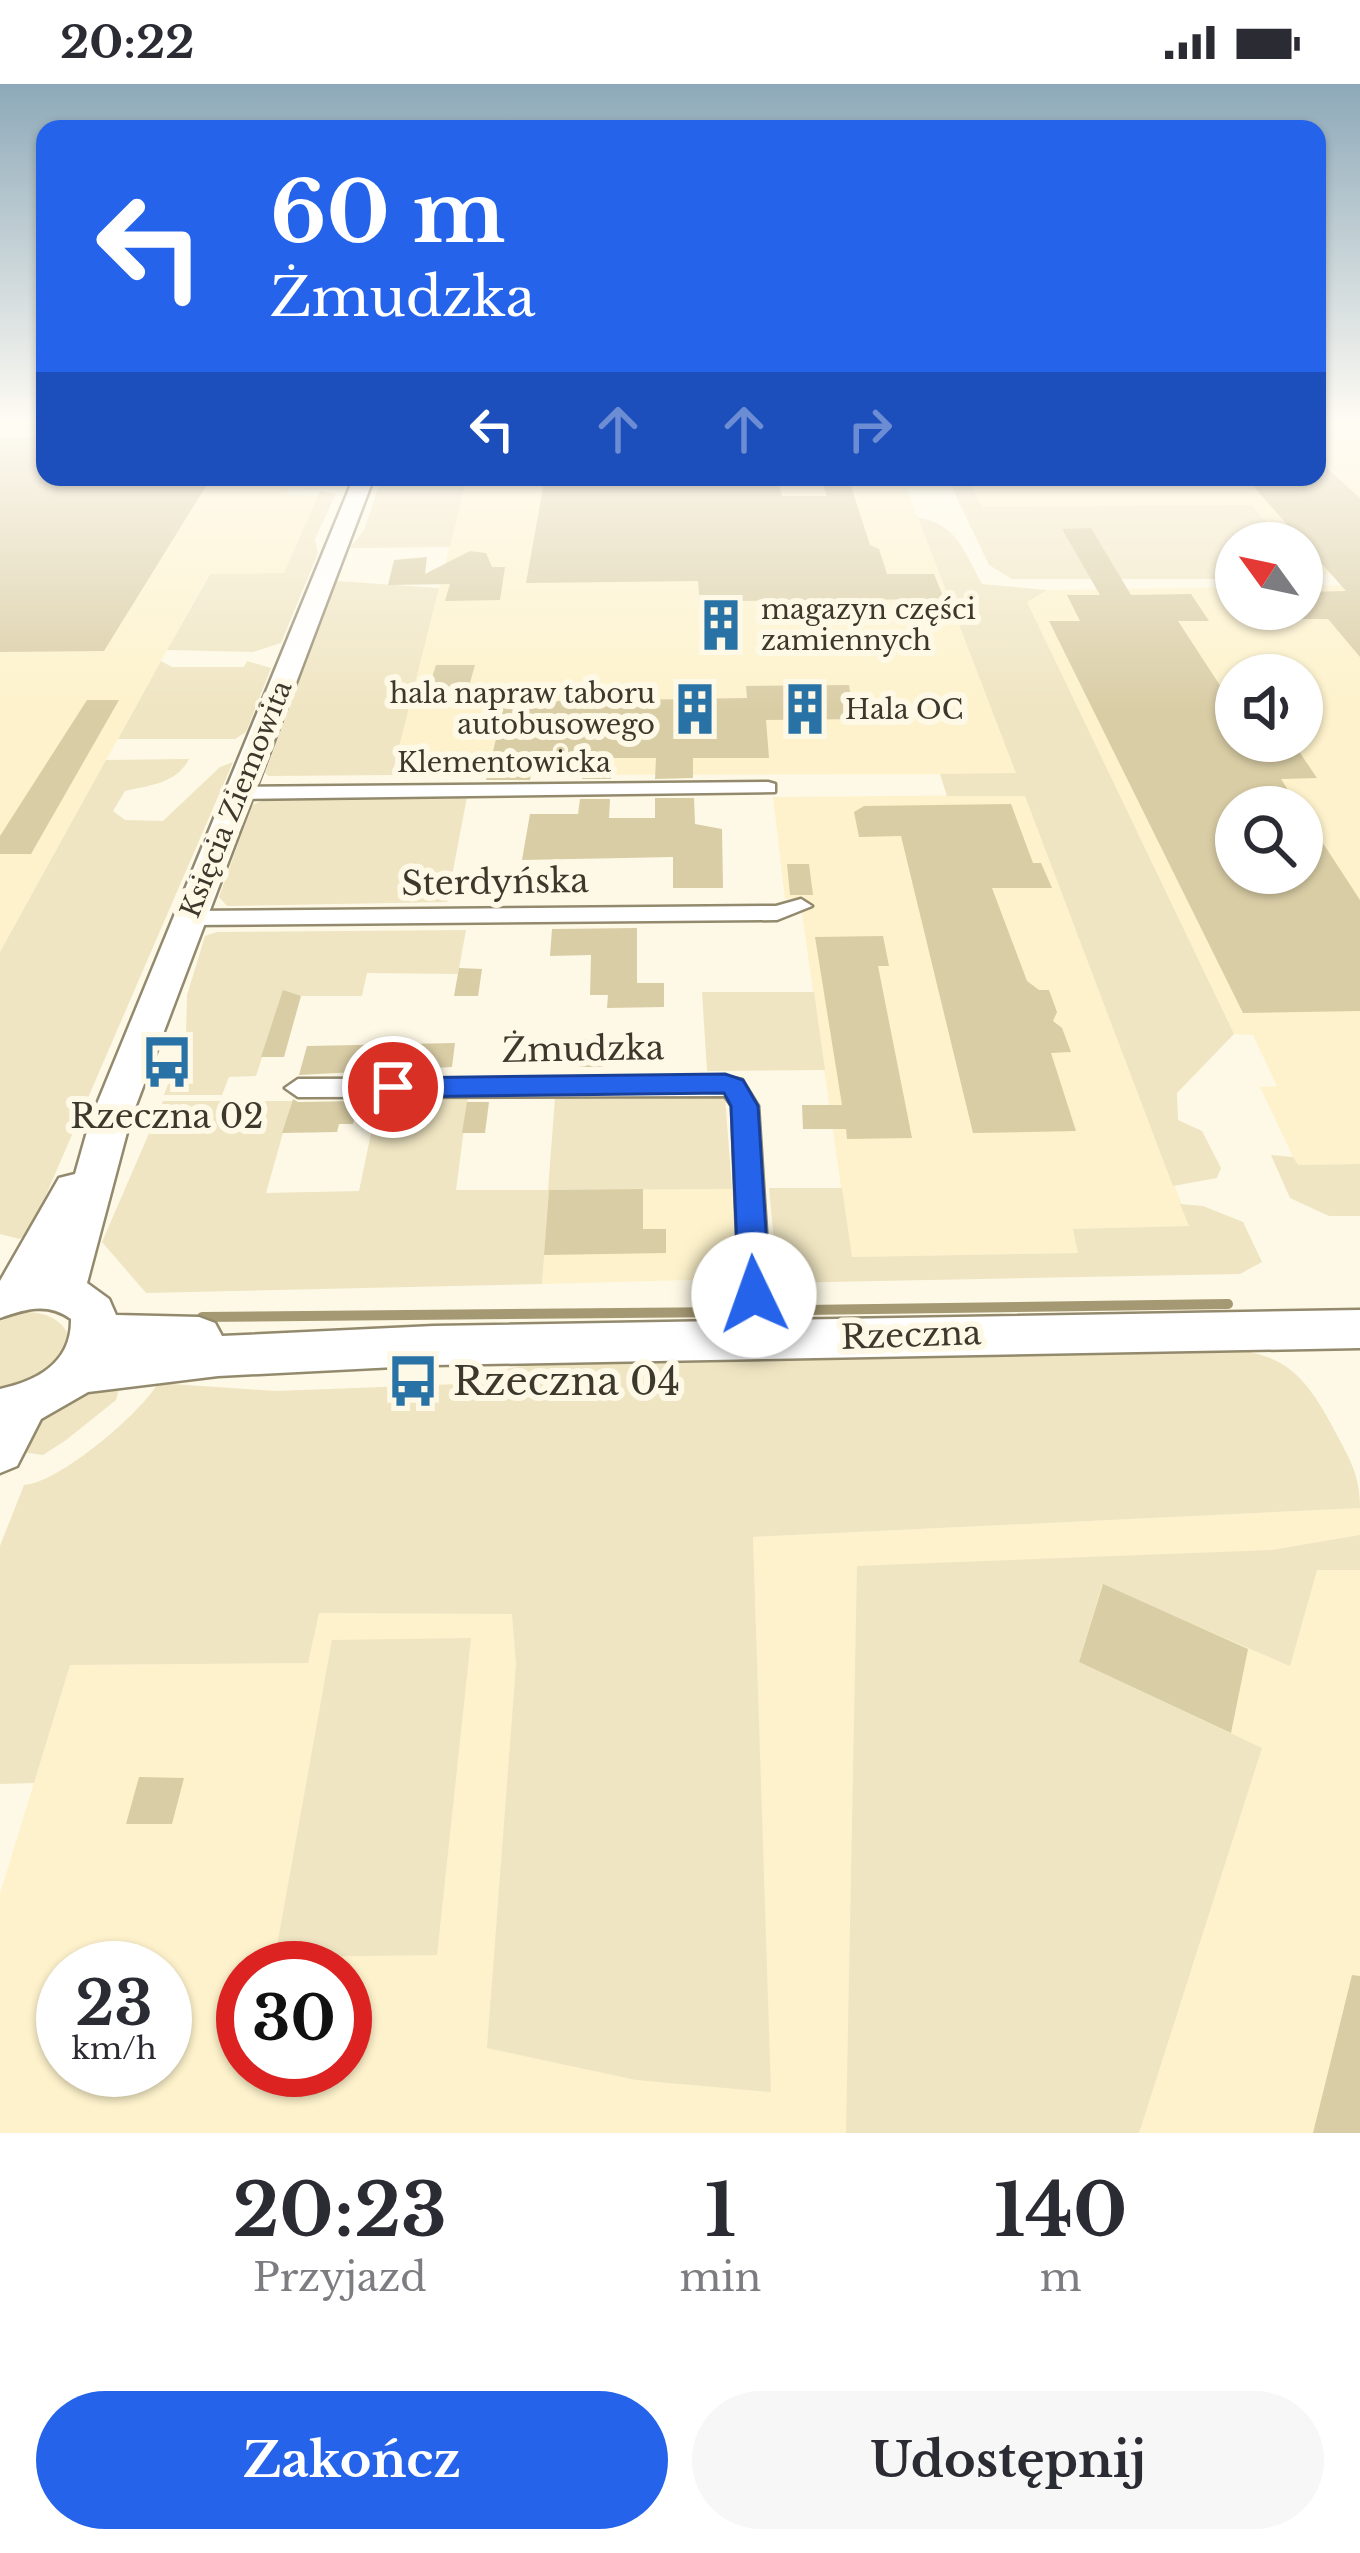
<!DOCTYPE html>
<html lang="pl">
<meta charset="utf-8">
<style>
body{margin:0;font-family:"Libre Baskerville",serif;background:#f7f7f7;color:#2b2b33;height:100vh;display:flex;flex-direction:column;font-size:45px;white-space:nowrap}
*{box-sizing:border-box;margin:0}
p{font-size:39px;color:#7c7c81}
.icon{flex:none;width:66px;height:66px;fill:none;stroke:currentColor;stroke-width:2;stroke-linecap:round;stroke-linejoin:round}
.map{position:relative;height:2049px;overflow:hidden}
.drawer{display:flex;flex-direction:column;background:#fff;flex:1}
.drawer>*{flex:none}
.banner{position:absolute;left:36px;top:36px;width:1290px;height:366px;border-radius:24px;box-shadow:0 3px 9px #0004;background:#2563eb;color:#fff;overflow:hidden}
.needle{width:78px;rotate:303deg}
.buttons{position:absolute;left:1215px;top:438px;display:grid;gap:24px}
.buttons a{display:grid;place-items:center;width:108px;height:108px;border-radius:50%;background:#fff;box-shadow:0 3px 9px #0004;font-size:60px}
.speed{position:absolute;left:36px;top:1857px;display:flex;gap:24px;font-size:60px;font-weight:700;text-align:center}
.speed>*{display:grid;place-content:center;width:156px;height:156px;border-radius:50%;background:#fff;box-shadow:0 3px 9px #0004;line-height:1}
.speed small{font-size:30px;font-weight:400}
.speed .limit{border:18px solid #d22;background:#fff;color:#111}
.pin{position:absolute;display:grid;place-items:center;width:102px;height:102px;color:#fff;margin:-51px;border:6px solid #fff;border-radius:50%;box-shadow:0 3px 12px #0007}
.me{position:absolute;width:132px;margin:-66px;rotate:357deg;stroke-linejoin:round;filter:drop-shadow(0 0 9px #0008)}
.turn{display:flex;align-items:center;gap:42px;height:252px;padding:0 36px;font-size:54px}
.turn .icon{width:156px;height:156px;stroke-width:2.5}
.turn b{display:block;font-size:84px;line-height:102px}
.lanes{display:flex;align-items:center;height:114px;padding:0 36px;background:#0003;justify-content:center;gap:60px;direction:ltr}
.lanes .off{opacity:.35}
.eta{display:flex;justify-content:space-evenly;align-items:center;height:204px;text-align:center}
.eta b{font-size:72px;font-weight:800;line-height:84px}
.cta{display:flex;gap:24px;margin-top:auto;padding:24px 36px}
.cta a{flex:1;height:138px;border-radius:72px;background:#2563eb;color:#fff;font-size:48px;font-weight:800;line-height:138px;text-align:center}
.cta a+a{background:#f7f7f7;color:#2b2b33}
.status{display:flex;justify-content:space-between;align-items:center;height:84px;padding:0 60px;background:#fff;direction:ltr}
.status svg{height:33px;fill:currentColor}
.map>svg:first-child{display:block}
</style>
<div class="status"><b>20:22</b><svg viewBox="0 0 49 12"><path d="M0 12V9h3v3zM5 12V6h3v6zM10 12V3h3v9zM15 12V0h3v12zM26 1h20v11H26zM47 4h2v5h-2z"/></svg></div>
<div class="map">
<svg width="1360" height="2049" viewBox="0 0 1360 2049">
<rect width="100%" height="100%" fill="#fef9e6"/>
<g fill="#fdf2cb" fill-rule="evenodd">
<path d="M0 340H45V393H295L286 411 318 412 284 489 209 490 0 868Z"/>
<path d="M1317 340H1343L1360 356V489L1310 490 1302 480V459H1284L1251 421 982 423 967 393H1317Z"/>
<path d="M467 393H902L1017 690 392 691Z"/>
<path d="M1360 501V1080L1297 1081 1260 1003 1277 1002 1253 951 1234 950 1026 517 1047 506 1236 503V525H1302V502ZM1236 591H1302V657H1236ZM1236 723H1302V789H1236Z"/>
<path d="M1025 711 1190 1142 1074 1145 1079 1169 851 1173 801 822 799 814 785 815 773 713Z"/>
<path d="M732 1105 736 1187 727 1195 542 1200 549 1106Z"/>
<path d="M1360 1424V2049H0V1810L70 1581 307 1579 318 1529 513 1530 516 1581 770 2007 753 1453ZM63 1884H165V1986H63ZM243 1884H345V1986H243Z"/>
</g>
<g fill="#efe5c2">
<path d="M382 393H467L450 463 350 464 364 446Z"/>
<path d="M947 393H967L982 423 1252 421 1284 459H1236V495H1012L989 481Z"/>
<path d="M320 407 336 410 315 455 318 469 281 559 253 568 167 566 210 490 284 489Z"/>
<path d="M918 434C956 438 965 469 982 500L1047 506 1027 518 1234 950 1177 1009 1178 1036 1202 1047 1221 1084 1217 1094 1173 1102 1025 712H947L940 690 1016 689Z"/>
<path d="M337 497 439 504 392 691 269 692 265 689Z"/>
<path d="M161 577 172 583H244L247 577 271 584 246 648 235 655H118Z"/>
<path d="M189 675C176 700 150 701 125 707L113 727 125 736 163 737 220 683 233 678 30 1148 19 1155 0 1150V868L106 676Z"/>
<path d="M467 713 447 818 227 822 219 813 252 721 266 715Z"/>
<path d="M466 846 458 890 367 889 362 912H282L256 992 229 993 222 1011H164L186 951 187 911 205 852 217 848Z"/>
<path d="M814 908 825 986 707 987 702 908Z"/>
<path d="M725 1013 732 1105 549 1106 542 1200 146 1209 102 1158 163 1017H292L266 1109 359 1107 378 1016 468 1014 456 1106H548L555 1014Z"/>
<path d="M1271 1071 1293 1073 1298 1081 1360 1080V1132H1329L1290 1114Z"/>
<path d="M769 1104H842L852 1173 1078 1169 1073 1145 1189 1142 1180 1120 1203 1122 1243 1138 1262 1178 1240 1190 778 1199Z"/>
<path d="M25 1228C67 1227 88 1265 48 1289 34 1297 15 1301 0 1307V1237Z"/>
<path d="M1229 1265C1291 1270 1310 1300 1338 1353 1352 1379 1360 1394 1360 1424L753 1453 771 2008 636 1996 487 1964 516 1581 512 1530 319 1529 308 1579 70 1581 34 1699 0 1700V1462L24 1401C59 1399 141 1329 158 1299L276 1307 485 1299 487 1289 545 1277Z"/>
<path d="M123 1292 116 1316 66 1356 43 1371 14 1367C40 1325 79 1310 123 1292Z"/>
<path d="M1360 1451V1486H1317L1290 1582 1102 1501 1079 1578 1262 1664 1139 2049H846L857 1482 1272 1466Z"/>
<path d="M471 1554 437 1871 275 1873 332 1556Z"/>
</g>
<g fill="none" stroke-linecap="round" stroke-linejoin="round">
<g stroke="#a59973" stroke-width="10">
<path d="M804 1226 1228 1220"/>
<path d="M202 1233 732 1228"/>
</g>
</g>
<g fill="#d9cda5">
<path d="M0 353H45V393H169L163 402H206L104 567 0 568Z"/>
<path d="M1317 375 1360 414V573L1328 535H1302V508L1346 507 1245 393H1317Z"/>
<path d="M545 393H777L782 412H827L822 397 849 396 870 461 879 465 887 490H934L944 515 738 517 742 548H702L698 497 526 499Z"/>
<path d="M1091 444 1131 511 1191 510 1209 537H1178L1236 626V657H1292L1317 694 1281 695 1299 723H1236V789H1302V727L1360 816V927L1243 929 1049 537H1080L1067 511H1100L1062 445Z"/>
<path d="M470 467 486 469 492 483H505L500 516 445 517 450 500 388 501 394 476 427 473 425 490Z"/>
<path d="M436 581H475L469 602 429 603Z"/>
<path d="M849 601 851 613H859L864 635 766 636 769 674H693V694L655 695 656 674H612L611 695H582L584 675H534L530 696H486L505 618 747 614 746 602Z"/>
<path d="M87 616H119L31 770H0V752Z"/>
<path d="M655 714H694L695 740 722 745 723 804H673V773L522 776 530 730H578L580 715H610L609 734H655Z"/>
<path d="M1011 720 1033 779H1041L1052 804H992L1027 897 1039 906H1049L1057 928 1053 937 1062 944 1071 968 1051 969 1076 1047 973 1049 901 752 859 753 854 728 864 722Z"/>
<path d="M787 780H809L813 811H790Z"/>
<path d="M637 844V899H664V923L607 924 608 911H590L591 871 550 872 552 845Z"/>
<path d="M883 852 889 882H878L912 1054 847 1055 846 1045H803L802 1021H842L815 853Z"/>
<path d="M459 884 482 885 478 912H454Z"/>
<path d="M283 906 301 912 284 973H261Z"/>
<path d="M584 955H605L603 983H579Z"/>
<path d="M455 959 452 983 299 991 307 962Z"/>
<path d="M293 1015 298 1018 358 1017 353 1040H339L337 1048 282 1049Z"/>
<path d="M467 1018H489L485 1049H462Z"/>
<path d="M643 1105V1145H666V1169L544 1171 549 1106Z"/>
<path d="M1103 1500 1248 1565 1231 1649 1079 1578Z"/>
<path d="M139 1693 184 1694 172 1740H126Z"/>
<path d="M1352 1891 1360 1892V2049H1313Z"/>
</g>
<g fill="none" stroke-linecap="round" stroke-linejoin="round">
<g stroke="#938a6e" stroke-width="5">
<g id="street">
<path d="M768 698 775 700V708L240 715 230 709 240 703Z"/>
<path d="M801 815 812 822 777 836 188 841 176 834 188 827 776 822Z"/>
<path d="M733 994 742 996 758 1022 773 1256 768 1265 757 1269 746 1265 741 1256 732 1022 725 1012 298 1013 285 1004 298 995Z"/>
</g>
</g>
<g stroke="#938a6e" stroke-width="5">
<path id="secondary" d="M354 393H374L130 1037 87 1199 109 1215 116 1231 199 1233 215 1239 222 1252 434 1242 1360 1226V1264L434 1281 218 1292 88 1308 41 1335 17 1382 0 1389V1305C38 1297 72 1278 71 1235 47 1218 26 1225 0 1234V1197L59 1094 75 1090 90 1037Z"/>
</g>
<use href="#street" fill="#fff" fill-rule="evenodd"/>
<use href="#secondary" fill="#fff" fill-rule="evenodd"/>
</g>
<linearGradient id="sky" x2="0" y2="1"><stop stop-color="#8da9b9"/><stop offset="0.54" stop-color="#fffcf4"/><stop offset="1" stop-color="#fffcf4" stop-opacity="0"/></linearGradient>
<rect width="1360" height="627" fill="url(#sky)"/>
<path fill="#2563eb" stroke="#184099" stroke-width="3" d="M725 990 743 996 758 1022 770 1211 765 1220 754 1224 743 1220 739 1211 731 1022 724 1009 393 1013 379 1003 393 994Z"/>
<defs>
<g id="building-bare" transform="scale(4.14)"><path d="M-4-6H4V6H1V3H-1V6H-4ZM-2.5-4.3h1.7v1.8h-1.7ZM.8-4.3h1.7v1.8H.8ZM-2.5-1h1.7V.8h-1.7ZM.8-1h1.7V.8H.8Z" fill="#2872a5" stroke="#fef9e6" stroke-width="2.5" paint-order="stroke"/></g>
<g id="bus-bare" transform="scale(4.14)"><path d="M-5-6H5V4H4V6H2V4H-2V6H-4V4H-5ZM-3.5-4V0h7V-4ZM-3.5 1.2v1.5H-2V1.2ZM2 1.2v1.5H3.5V1.2Z" fill="#2872a5" stroke="#fef9e6" stroke-width="2.5" paint-order="stroke"/></g>
</defs>
<g fill-rule="evenodd">
<use href="#building-bare" x="721" y="541"/>
<use href="#building-bare" x="695" y="625"/>
<use href="#building-bare" x="805" y="625"/>
<use href="#bus-bare" x="167" y="978"/>
<use href="#bus-bare" x="413" y="1297"/>
</g>
<g text-anchor="middle" dominant-baseline="central" stroke-width="12" stroke-linejoin="round" paint-order="stroke">
<g font-size="27" fill="#3c382c" stroke="#fef9e6" text-anchor="start">
<text x="761" y="525">magazyn części<tspan x="761" dy="31">zamiennych</tspan></text>
<text x="655" y="609" text-anchor="end">hala napraw taboru<tspan x="655" dy="31">autobusowego</tspan></text>
<text x="845" y="625">Hala OC</text>
</g>
<g font-size="27" fill="#3c382c" stroke="#fef9e6">
<text x="504" y="678">Klementowicka</text>
<text transform="translate(236 715) rotate(-68)">Księcia Ziemowita</text>
</g>
<g font-size="33" fill="#3c382c" stroke="#fef9e6">
<text transform="translate(495 798) rotate(-1)">Sterdyńska</text>
<text transform="translate(583 965) rotate(-1)">Żmudzka</text>
<text transform="translate(911 1251) rotate(-2)">Rzeczna</text>
</g>
<g font-size="33" fill="#3c382c" stroke="#fef9e6">
<text x="167" y="1032">Rzeczna 02</text>
</g>
<g font-size="39" fill="#3c382c" stroke="#fef9e6" text-anchor="start">
<text x="453" y="1297">Rzeczna 04</text>
</g>
</g>
</svg>
<div class="buttons">
<a><svg class="needle" viewBox="-14 -14 28 28"><path d="M0-13l5 13h-10z" fill="#e53935"/><path d="M0 13l5-13h-10z" fill="#7c7c81"/></svg></a>
<a><svg class="icon" aria-label="sound" viewBox="0 0 24 24"><path d="M4 9h4l5-4v14l-5-4H4zM17 9q2 3 0 6"/></svg></a>
<a><svg class="icon" aria-label="search" viewBox="0 0 24 24"><circle cx="10" cy="10" r="6"/><path d="M15 15l6 6"/></svg></a>
</div>
<div class="speed"><div>23<small>km/h</small></div><div class="limit">30</div></div>
<div class="pin" style="left:393px;top:1003px;background:#d93025"><svg class="icon" aria-label="arrive" viewBox="0 0 24 24"><path d="M6 21V4h12l-3 4 3 4H6"/></svg></div>
<svg class="me" style="left:754px;top:1211px" viewBox="-20 -20 40 40"><circle r="19" fill="#fff"/><path d="M0-13L10 11 0 6-10 11z" fill="#2563eb"/></svg>
<div class="banner">
<div class="turn"><svg class="icon" aria-label="left" viewBox="0 0 24 24"><path d="M17 20v-9H6M10 6l-5 5 5 5"/></svg><div><b>60 m</b>Żmudzka</div></div>
<div class="lanes"><svg class="icon" aria-label="left" viewBox="0 0 24 24"><path d="M17 20v-9H6M10 6l-5 5 5 5"/></svg><svg class="icon off" aria-label="ahead" viewBox="0 0 24 24"><path d="M12 20V5M6 11l6-6 6 6"/></svg><svg class="icon off" aria-label="ahead" viewBox="0 0 24 24"><path d="M12 20V5M6 11l6-6 6 6"/></svg><svg class="icon off" aria-label="right" viewBox="0 0 24 24"><path d="M7 20v-9h11M14 6l5 5-5 5"/></svg></div>
</div>
</div>
<section class="drawer">
<div class="eta">
<div><b>20:23</b><p>Przyjazd</p></div>
<div><b>1</b><p>min</p></div>
<div><b>140</b><p>m</p></div>
</div>
<div class="cta"><a>Zakończ</a><a>Udostępnij</a></div>
</section>
